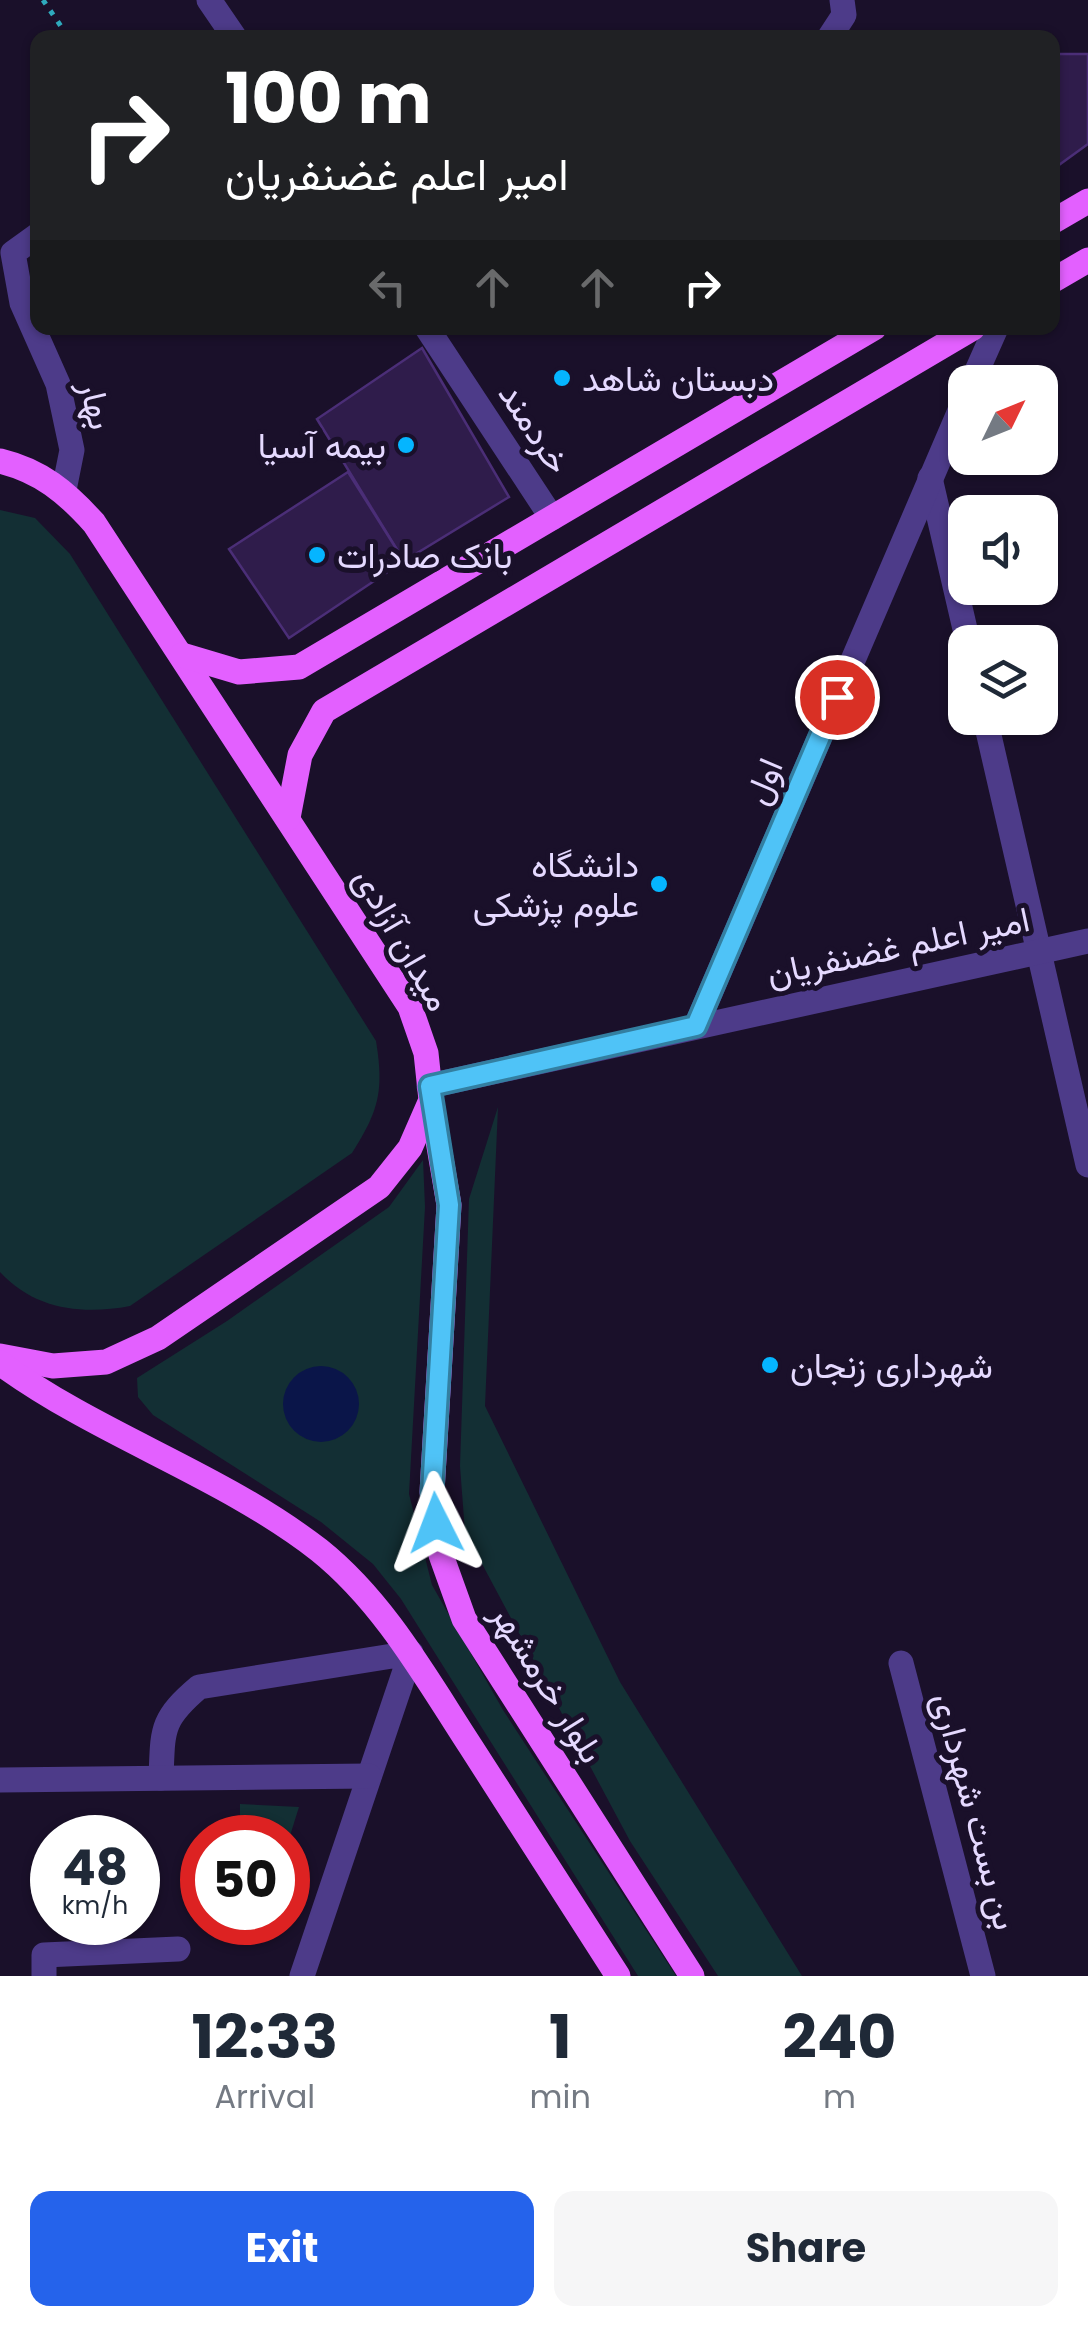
<!DOCTYPE html>
<meta charset="utf-8">
<style>
body{margin:0;font-family:Poppins,Vazirmatn,sans-serif;background:#f6f6f7;color:#1f2937;height:100vh;display:flex;flex-direction:column;font-size:38px;white-space:nowrap}
*{box-sizing:border-box;margin:0}
p{font-size:32px;color:#747a83}
.icon{flex:none;width:55px;height:55px;fill:none;stroke:currentColor;stroke-width:2;stroke-linecap:round;stroke-linejoin:round}
.map{position:relative;height:1976px;overflow:hidden}
.drawer{display:flex;flex-direction:column;background:#fff;flex:1}
.drawer>*{flex:none}
.banner{position:absolute;left:30px;top:30px;width:1030px;height:305px;border-radius:20px;box-shadow:0 2px 8px #0004;background:#202124;color:#fff;overflow:hidden}
.needle{width:65px;rotate:47deg}
.fabs{position:absolute;left:948px;top:365px;display:grid;gap:20px}
.fabs a{display:grid;place-items:center;width:110px;height:110px;border-radius:20px;background:#fff;box-shadow:0 2px 8px #0004;font-size:50px}
.speed{position:absolute;left:30px;top:1815px;display:flex;gap:20px;font-size:50px;font-weight:700;text-align:center}
.speed>*{display:grid;place-content:center;width:130px;height:130px;border-radius:50%;background:#fff;box-shadow:0 2px 8px #0004;line-height:1}
.speed small{font-size:25px;font-weight:400}
.speed .limit{border:15px solid #d22;background:#fff;color:#111}
.pin{position:absolute;display:grid;place-items:center;width:85px;height:85px;color:#fff;margin:-42px;border:5px solid #fff;border-radius:50%;box-shadow:0 2px 10px #0007}
.me{position:absolute;width:110px;margin:-55px;rotate:357deg;stroke-linejoin:round;filter:drop-shadow(0 0 8px #0008)}
.turn{display:flex;align-items:center;gap:35px;height:210px;padding:0 30px;font-size:45px}
.turn .icon{width:130px;height:130px;stroke-width:2.5}
.turn b{display:block;font-size:70px;line-height:85px}
.lanes{display:flex;align-items:center;height:95px;padding:0 30px;background:#0003;justify-content:center;gap:50px;direction:ltr}
.lanes .off{opacity:.35}
.eta{display:flex;justify-content:space-evenly;align-items:center;height:170px;text-align:center}
.eta b{font-size:60px;font-weight:700;line-height:70px}
.action{display:flex;gap:20px;margin-top:auto;padding:20px 30px}
.action a{flex:1;height:115px;border-radius:20px;background:#2563eb;color:#fff;font-size:40px;font-weight:700;line-height:115px;text-align:center}
.action a+a{background:#f6f6f7;color:#1f2937}
.map>svg:first-child{display:block}
</style>
<div class="map">
<svg width="1088" height="1976" viewBox="0 0 1088 1976">
<rect width="100%" height="100%" fill="#1a102a"/>
<g fill="#132f34">
<path d="M0 510 35 518 70 554 376 1041C384 1091 379 1110 352 1153L130 1306C83 1315 35 1310 0 1272Z"/>
<path d="M498 1107 485 1406 620 1682 802 1976H718L630 1841 465 1532 460 1466 469 1199Z"/>
<path d="M423 1160 425 1207 409 1494 432 1585 503 1710 676 1976H638L401 1599 373 1564 321 1522 153 1415 138 1397 137 1378 227 1321 389 1207Z"/>
<path d="M240 1804 299 1807 288 1842V1838L240 1837Z"/>
</g>
<circle fill="#0a1549" cx="321" cy="1404" r="38"/>
<g fill="#2f1c4b" stroke="#4b2e77" stroke-width="2.5">
<path d="M1052 54H1088V144L1052 170Z"/>
<path d="M422 348 509 497 404 561 317 419Z"/>
<path d="M348 472 404 561 289 638 229 549Z"/>
</g>
<g fill="none" stroke-linecap="round" stroke-linejoin="round">
<path stroke="#2faabd" stroke-width="5" stroke-dasharray="5 8" stroke-linecap="butt" d="M43 0 69 38"/>
<g stroke="#4d3b89" stroke-width="25">
<path d="M209 0 235 38"/>
<path d="M829 38 844 15 842 0"/>
<path d="M38 235 13 253 22 303 58 384 72 450 64 490"/>
<path d="M427 328 552 518"/>
<path d="M972 382 996 328"/>
<path d="M930 478 968 642"/>
<path d="M985 718 1088 1165"/>
<path d="M696 1026 965 399"/>
<path d="M429 1086 1088 941"/>
<path d="M901 1663 983 1976"/>
<path d="M161 1778C163 1730 160 1720 199 1687L411 1653 302 1976"/>
<path d="M0 1780 369 1776"/>
<path d="M44 1976V1955L178 1949"/>
</g>
<g stroke="#e360ff" stroke-width="25">
<path d="M1052 222 1088 201"/>
<path d="M1052 281 1088 260"/>
<path d="M0 461C41 471 66 492 94 523L410 1007 426 1053 431 1100 410 1148 379 1187 158 1338 106 1362 53 1366 0 1356"/>
<path d="M182 655 239 672 299 667 874 328"/>
<path d="M288 818 300 755 324 711 973 328"/>
<path d="M431 1100 449 1205 432 1492 441 1555 464 1619 692 1976"/>
<path d="M0 1363C100 1436 221 1474 319 1550 384 1602 426 1678 471 1747 520 1823 569 1900 618 1976"/>
</g>
</g>
<g fill="none" stroke-linecap="round" stroke-linejoin="round">
<g stroke="#337fa1" stroke-width="25">
<path id="route" d="M436 1523 432 1492 449 1205 430 1086 696 1026 837 697"/>
</g>
<use href="#route" stroke="#4fc3f7" stroke-width="18"/>
</g>
<g fill="#05b5ff" stroke="#1a102a" stroke-width="4">
<circle cx="562" cy="378" r="10"/>
<circle cx="406" cy="445" r="10"/>
<circle cx="317" cy="555" r="10"/>
<circle cx="659" cy="884" r="10"/>
<circle cx="770" cy="1365" r="10"/>
</g>
<g text-anchor="middle" dominant-baseline="central" stroke-width="10" stroke-linejoin="round" paint-order="stroke">
<g font-size="35" fill="#e5d9ff" stroke="#1a102a" text-anchor="start">
<text x="582" y="378">دبستان شاهد</text>
<text x="386" y="445" text-anchor="end">بیمه آسیا</text>
<text x="337" y="555">بانک صادرات</text>
<text x="639" y="864" text-anchor="end">دانشگاه<tspan x="639" dy="40">علوم پزشکی</tspan></text>
<text x="790" y="1365">شهرداری زنجان</text>
</g>
<g font-size="35" fill="#e5d9ff" stroke="#1a102a">
<text transform="translate(97 405) rotate(77)">بهار</text>
<text transform="translate(535 428) rotate(57)">خردمند</text>
<text transform="translate(763 781) rotate(-67)">اول</text>
<text transform="translate(403 939) rotate(60)">میدان آزادی</text>
<text transform="translate(898 946) rotate(-12)">امیر اعلم غضنفریان</text>
<text transform="translate(548 1683) rotate(58)">بلوار خرمشهر</text>
<text transform="translate(976 1811) rotate(75)">بن بست شهرداری</text>
</g>
</g>
</svg>
<div class="fabs">
<a><svg class="needle" viewBox="-14 -14 28 28"><path d="M0-13l5 13h-10z" fill="#e53935"/><path d="M0 13l5-13h-10z" fill="#747a83"/></svg></a>
<a><svg class="icon" aria-label="sound" viewBox="0 0 24 24"><path d="M4 9h4l5-4v14l-5-4H4zM17 9q2 3 0 6"/></svg></a>
<a><svg class="icon" aria-label="layers" viewBox="0 0 24 24"><path d="M12 4l9 5-9 5-9-5zM3 14l9 5 9-5"/></svg></a>
</div>
<div class="speed"><div>48<small>km/h</small></div><div class="limit">50</div></div>
<div class="pin" style="left:837px;top:697px;background:#d93025"><svg class="icon" aria-label="arrive" viewBox="0 0 24 24"><path d="M6 21V4h12l-3 4 3 4H6"/></svg></div>
<svg class="me" style="left:436px;top:1523px" viewBox="-20 -20 40 40"><path d="M0-17L14 15 0 8-14 15z" fill="#4fc3f7" stroke="#fff" stroke-width="4"/></svg>
<div class="banner">
<div class="turn"><svg class="icon" aria-label="right" viewBox="0 0 24 24"><path d="M7 20v-9h11M14 6l5 5-5 5"/></svg><div><b>100 m</b>امیر اعلم غضنفریان</div></div>
<div class="lanes"><svg class="icon off" aria-label="left" viewBox="0 0 24 24"><path d="M17 20v-9H6M10 6l-5 5 5 5"/></svg><svg class="icon off" aria-label="ahead" viewBox="0 0 24 24"><path d="M12 20V5M6 11l6-6 6 6"/></svg><svg class="icon off" aria-label="ahead" viewBox="0 0 24 24"><path d="M12 20V5M6 11l6-6 6 6"/></svg><svg class="icon" aria-label="right" viewBox="0 0 24 24"><path d="M7 20v-9h11M14 6l5 5-5 5"/></svg></div>
</div>
</div>
<section class="drawer">
<div class="eta">
<div><b>12:33</b><p>Arrival</p></div>
<div><b>1</b><p>min</p></div>
<div><b>240</b><p>m</p></div>
</div>
<div class="action"><a>Exit</a><a>Share</a></div>
</section>
